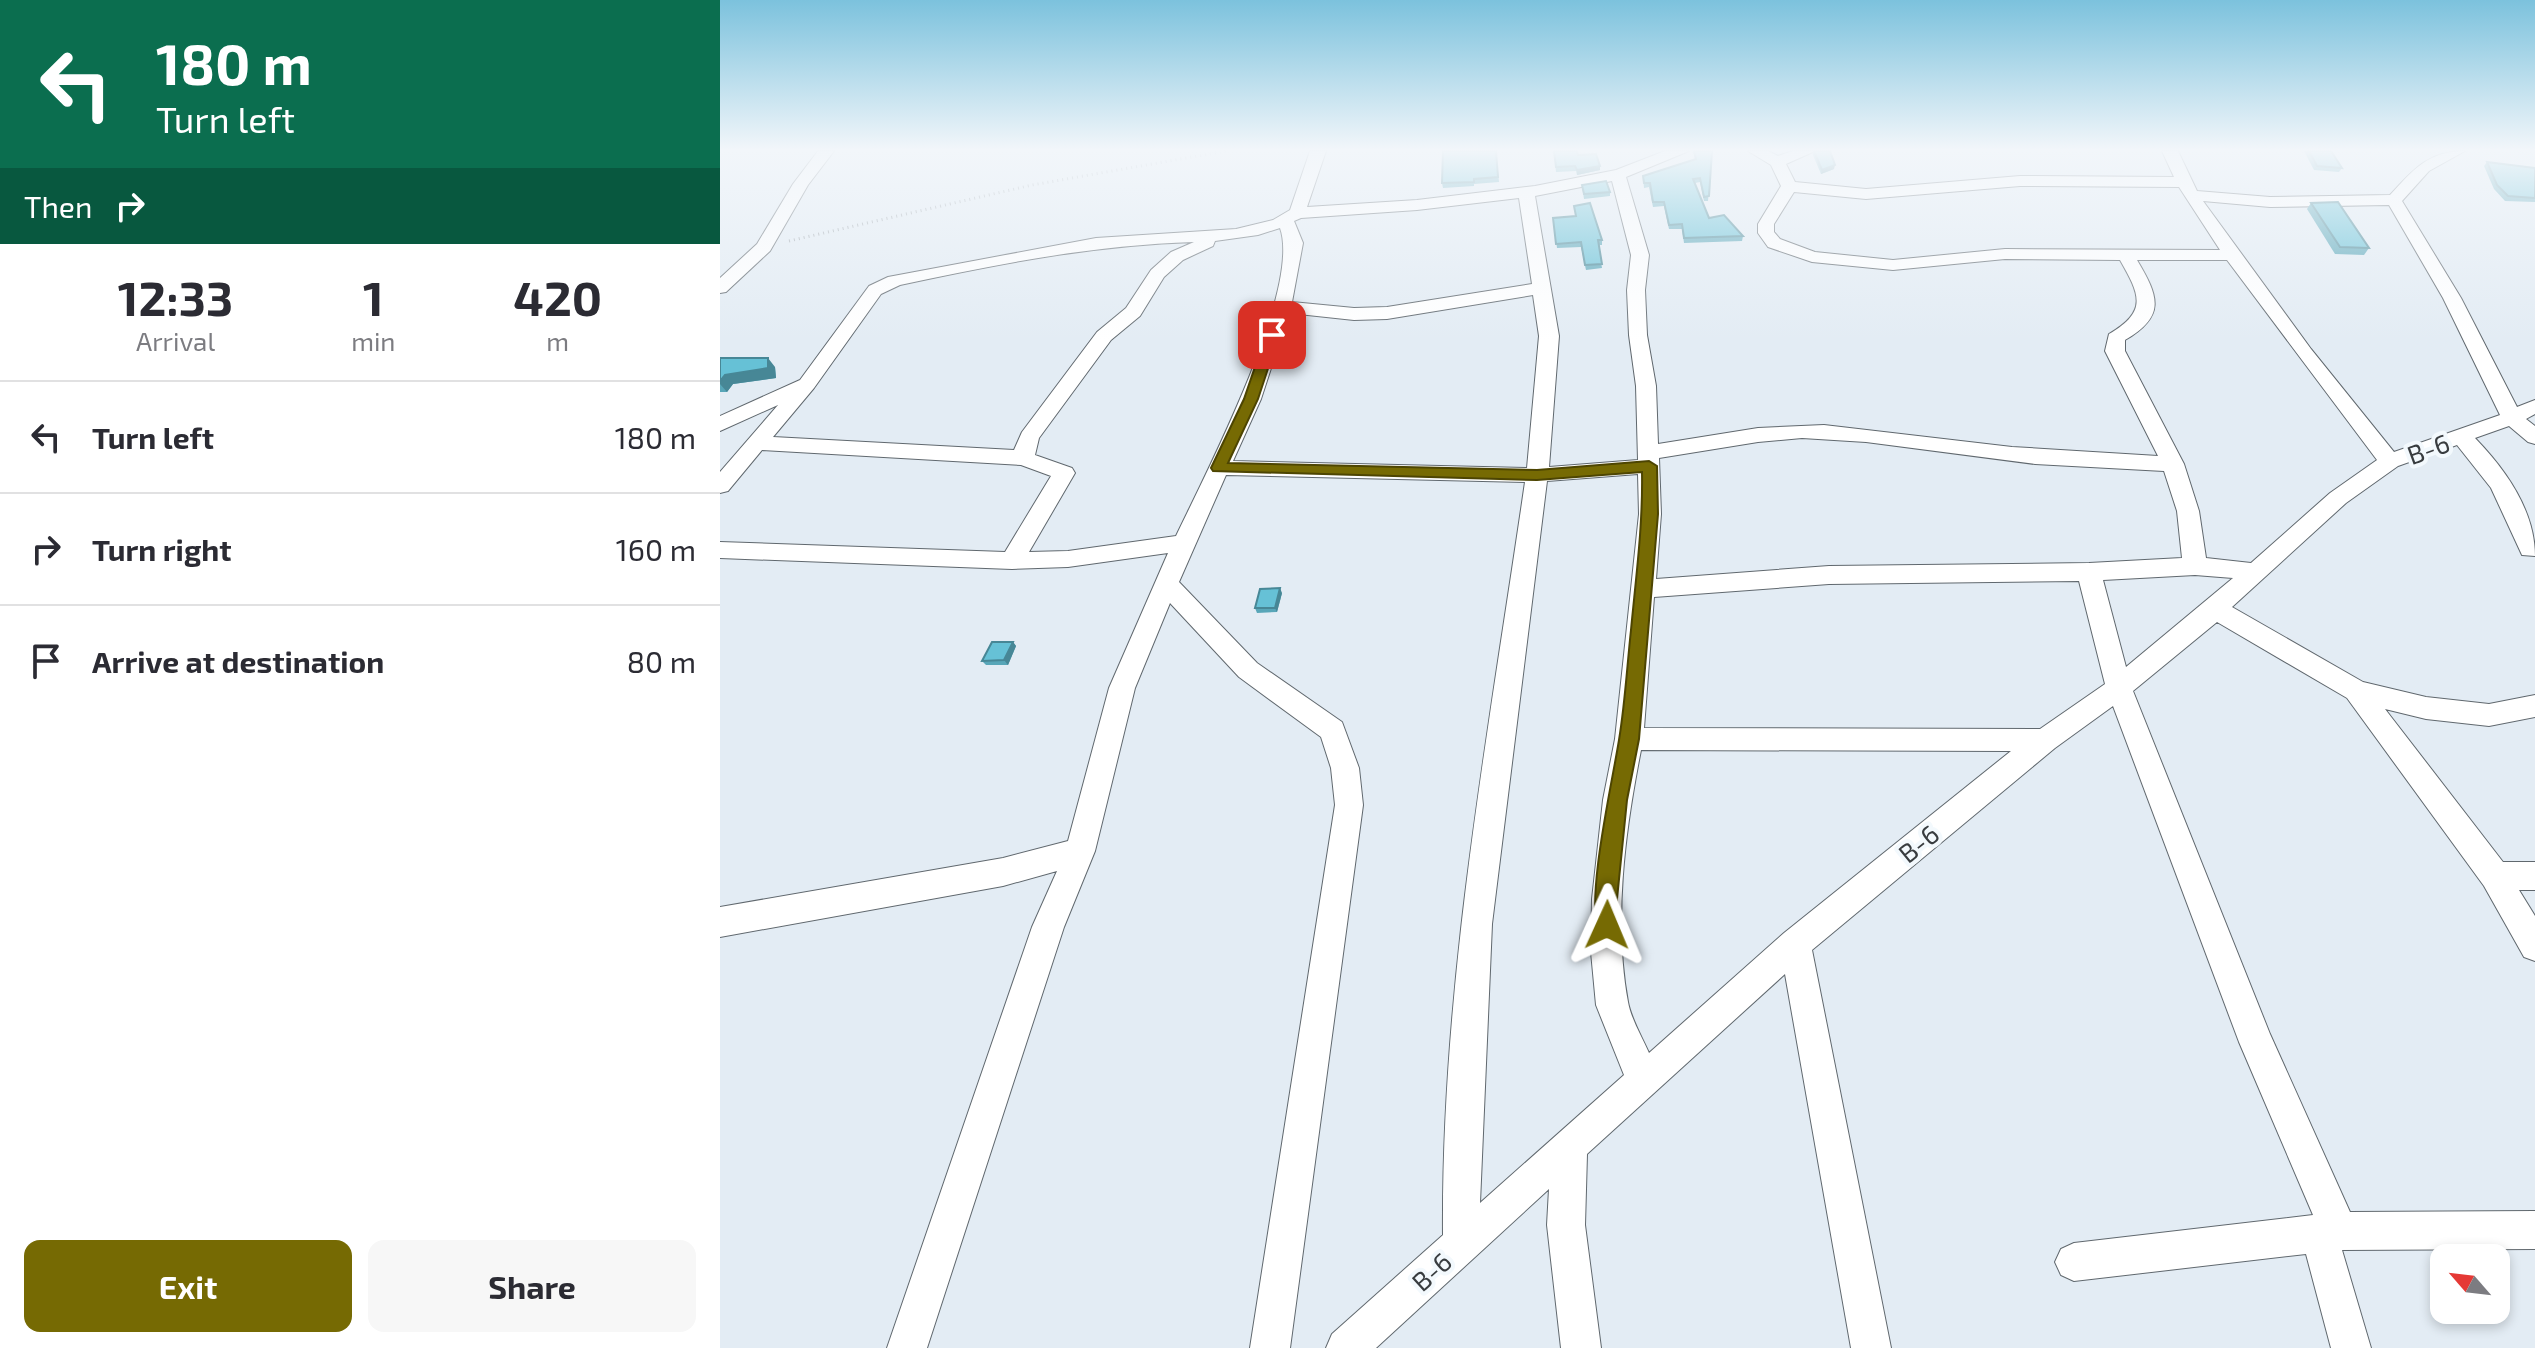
<!DOCTYPE html>
<style>
body{margin:0;font-family:"Exo 2",sans-serif;background:#f7f7f7;color:#2b2b33;height:100vh;display:flex;flex-direction:column;font-size:30px;white-space:nowrap}
*{box-sizing:border-box;margin:0}
p{font-size:26px;color:#7c7c81}
.icon{flex:none;width:44px;height:44px;fill:none;stroke:currentColor;stroke-width:2;stroke-linecap:round;stroke-linejoin:round}
.map{position:relative;flex:1;overflow:hidden}
.details{display:flex;flex-direction:column;background:#fff;width:720px}
.details>*{flex:none}
.top-card{background:#0b6e4f;color:#fff;overflow:hidden}
.needle{width:52px;rotate:298deg}
.fabs{position:absolute;left:1710px;top:1244px;display:grid;gap:16px}
.fabs a{display:grid;place-items:center;width:80px;height:80px;border-radius:16px;background:#fff;box-shadow:0 4px 12px #0003;font-size:40px}
.pin{position:absolute;display:grid;place-items:center;width:68px;height:68px;color:#fff;margin:-34px;border-radius:16px;box-shadow:0 4px 12px #0006}
.me{position:absolute;width:88px;margin:-44px;rotate:1deg;stroke-linejoin:round;filter:drop-shadow(0 0 6px #0008)}
.turn{display:flex;align-items:center;gap:28px;height:168px;padding:0 24px;font-size:36px}
.turn .icon{width:104px;height:104px;stroke-width:2.5}
.turn b{display:block;font-size:56px;line-height:68px}
.then{display:flex;align-items:center;height:76px;padding:0 24px;background:#0003;gap:16px;font-size:30px}
.eta{display:flex;justify-content:space-evenly;align-items:center;height:136px;text-align:center}
.eta b{font-size:48px;font-weight:700;line-height:56px}
.button{display:flex;gap:16px;margin-top:auto;padding:16px 24px}
.button a{flex:1;height:92px;border-radius:16px;background:#766a03;color:#fff;font-size:32px;font-weight:700;line-height:92px;text-align:center}
.button a+a{background:#f7f7f7;color:#2b2b33}
ul{padding:0;list-style:none}
li{display:flex;align-items:center;gap:24px;height:112px;padding:0 24px;border-top:2px solid #e1e1e2}
li div{flex:1}
li b{display:block;font-size:30px}
li em{font-style:normal}
main{display:flex;flex:1;min-height:0}
.map>svg:first-child{display:block}
</style>
<main>
<section class="details">
<div class="top-card">
<div class="turn"><svg class="icon" aria-label="left" viewBox="0 0 24 24"><path d="M17 20v-9H6M10 6l-5 5 5 5"/></svg><div><b>180 m</b>Turn left</div></div>
<div class="then">Then<svg class="icon" aria-label="right" viewBox="0 0 24 24"><path d="M7 20v-9h11M14 6l5 5-5 5"/></svg></div>
</div>
<div class="eta">
<div><b>12:33</b><p>Arrival</p></div>
<div><b>1</b><p>min</p></div>
<div><b>420</b><p>m</p></div>
</div>
<ul>
<li><svg class="icon" aria-label="left" viewBox="0 0 24 24"><path d="M17 20v-9H6M10 6l-5 5 5 5"/></svg><div><b>Turn left</b></div><em>180 m</em></li>
<li><svg class="icon" aria-label="right" viewBox="0 0 24 24"><path d="M7 20v-9h11M14 6l5 5-5 5"/></svg><div><b>Turn right</b></div><em>160 m</em></li>
<li><svg class="icon" aria-label="arrive" viewBox="0 0 24 24"><path d="M6 21V4h12l-3 4 3 4H6"/></svg><div><b>Arrive at destination</b></div><em>80 m</em></li>
</ul>
<div class="button"><a>Exit</a><a>Share</a></div>
</section>
<div class="map">
<svg width="1815" height="1348" viewBox="0 0 1815 1348">
<rect width="100%" height="100%" fill="#e3ecf4"/>
<g fill="none" stroke-linecap="round" stroke-linejoin="round">
<g stroke="#60686e" stroke-width="2">
<g id="street">
<path d="M98 151H114L88 185 50 251 6 292 0 293V278L37 244 73 184Z"/>
<path d="M590 151H606L587 207 697 200 815 186 896 170 945 151H969L906 177 929 255 925 290 927 335 936 386 938 444 1038 428 1104 425 1292 447 1438 456 1385 351 1389 334C1428 311 1420 295 1400 260L1285 259 1173 270 1092 262 1048 247 1038 233V224L1061 186 1051 165 1028 151H1048L1058 156 1073 151H1095L1066 164 1075 182 1146 189 1300 176 1454 177 1442 151H1458L1477 191 1550 197 1670 195C1693 170 1708 151 1745 151L1709 171 1682 201 1741 298 1797 407 1815 400V414L1806 419 1815 426V444L1808 442 1789 426 1755 438C1786 470 1815 511 1815 556L1802 555 1771 488 1737 445 1678 466 1626 503 1512 607 1643 682 1706 697 1769 704 1815 695V717L1769 726 1706 719 1665 709 1783 862H1815V890H1799L1815 916V961L1804 957 1764 886 1627 698 1497 622 1413 691 1550 1034 1630 1212 1815 1211V1249L1622 1250 1651 1348H1611L1586 1254 1354 1281 1341 1275 1335 1262 1341 1249 1354 1243 1593 1215 1519 1042 1393 706 1335 748 1092 950 1171 1348H1131L1065 974 867 1154 865 1225 881 1348H841L827 1225 829 1189 656 1348H606L612 1334 723 1235C721 982 769 731 805 482L506 475 459 582 537 663 622 722 639 768 643 805 570 1348H530L615 805 611 768 601 737 519 677 450 603 415 688 375 851 344 927 207 1348H167L312 927 337 871 283 886 0 937V907L283 858 348 841 389 688 448 553 348 567 292 569 0 558V542L285 552 331 476 301 465 42 450 8 491 0 493V472L58 405 0 431V416L80 380 149 286 168 277 376 238 516 229 553 220 570 210ZM892 181 911 255 907 290 909 335 916 386 918 460 829 467 839 336 815 196ZM1300 186 1459 187 1500 250 1285 249 1173 260 1095 252 1060 239 1054 232V224L1074 192 1146 199ZM799 198 812 284 667 307 634 308 572 302 583 243 574 221 581 218 697 210ZM1483 201 1550 207 1669 205 1723 298 1780 415 1674 452 1591 349ZM560 228C582 289 485 475 456 536L348 551 309 552 355 473 352 468 315 455 319 438 391 340 420 316 444 277 463 260 493 246 495 241 538 235ZM474 242 451 252 431 270 406 308 377 332 302 432 294 450 53 437 94 388 161 294 180 285C277 264 374 245 474 242ZM1417 260H1507L1657 460 1610 493 1531 563 1486 558 1479 511 1464 464 1405 351V340C1446 316 1439 297 1417 260ZM813 295 819 336 807 468 513 461 541 399 569 313 634 320 667 319ZM1082 438 1146 442 1315 464 1444 471 1457 511 1462 558 1369 563 1109 566 936 579 941 514 939 458 1038 442ZM918 474 919 514 895 739 883 800 872 899 871 952 876 1005 904 1075 760 1203 772 924 827 481ZM1475 575 1513 578 1406 667 1383 580ZM1359 581 1385 684 1320 729 924 728 934 597 1109 584ZM921 750 1291 751 1064 933 929 1053C922 1037 911 1019 908 1002 893 920 905 831 921 750Z"/>
</g>
</g>
<path stroke="#a0a7ad" stroke-width="3" stroke-dasharray="1 4" stroke-linecap="butt" d="M69 241 312 185 506 151"/>
<use href="#street" fill="#fff" fill-rule="evenodd"/>
</g>
<g fill="#58a6b8">
<path d="M776 151 779 182 754 184V186L723 188 722 183Z"/>
<path d="M834 151 858 155 880 170 857 175 856 171 836 172Z"/>
<path d="M973 151H992L988 201H984L980 182 975 183 989 218 1023 236 1022 241 964 243 962 229H949L944 206 933 207 929 187 924 188 923 176 975 159Z"/>
<path d="M1093 151 1114 169 1101 174 1093 155Z"/>
<path d="M1584 151H1611L1622 168 1619 172 1594 170Z"/>
<path d="M1767 162 1815 168V202L1785 201 1774 189 1764 166Z"/>
<path d="M862 185 890 192V196L864 199Z"/>
<path d="M1591 203 1649 248 1644 255 1615 254 1587 209Z"/>
<path d="M854 206 882 240V245H878L882 268 866 270 861 247 837 248 833 218 856 216Z"/>
<path d="M0 358 55 367 56 378 13 384 7 392H0Z"/>
<path d="M562 593 557 612 537 613 535 608Z"/>
<path d="M293 642 296 646 288 665H266L262 661Z"/>
</g>
<g fill="#478796">
<path d="M1115 165 1114 169 1101 174 1102 170Z"/>
<path d="M880 166V170L857 175V170Z"/>
<path d="M48 358 55 367 56 378 13 384 7 392 0 384V381L5 375Z"/>
<path d="M560 588 562 593 557 612 555 608Z"/>
<path d="M293 642 296 646 288 665 284 660Z"/>
</g>
<g fill="#66c1d6" stroke="#478796" stroke-width="2">
<path d="M723 151H776L778 177 754 179V182L722 183Z"/>
<path d="M834 151H857L858 155 876 154 880 166 857 170 855 166 836 167Z"/>
<path d="M974 151H992L989 196 984 197 980 178 973 179 989 218 1004 215 1023 236 964 238 962 224 949 225 944 202H933L930 183H924L923 176 976 159Z"/>
<path d="M1094 151H1110L1115 165 1102 170Z"/>
<path d="M1589 151H1611L1622 168 1597 166Z"/>
<path d="M1767 162 1815 168V198L1788 196 1777 185Z"/>
<path d="M886 181 890 192 864 194 862 185Z"/>
<path d="M1618 202 1649 248 1620 247 1591 203Z"/>
<path d="M870 203 882 240H878L882 264 865 265 861 242 836 244 833 218 856 216 854 206Z"/>
<path d="M0 358H48V368L5 375 0 381Z"/>
<path d="M560 588 555 608H535L540 589Z"/>
<path d="M272 642H293L284 660 262 661Z"/>
</g>
<linearGradient id="sky" x2="0" y2="1"><stop stop-color="#7cc2dd"/><stop offset="0.44" stop-color="#f2f6fa"/><stop offset="1" stop-color="#f2f6fa" stop-opacity="0"/></linearGradient>
<rect width="1815" height="340" fill="url(#sky)"/>
<path fill="#766a03" stroke="#4d4502" stroke-width="2" d="M552 331 559 335 538 399 508 463 817 470 929 461 937 466 938 514 919 739 907 800 897 899 898 925 895 933 887 936 879 933C865 900 893 779 899 740 905 704 907 667 911 630 916 577 923 525 922 472L817 480 493 471 491 468 524 399 546 335Z"/>
<g text-anchor="middle" dominant-baseline="central" stroke-width="8" stroke-linejoin="round" paint-order="stroke">
<g font-size="26" fill="#383c3f" stroke="#f3f9fd">
<text transform="translate(1708 448) rotate(-20)">B-6</text>
<text transform="translate(1198 843) rotate(-39)">B-6</text>
<text transform="translate(711 1271) rotate(-42)">B-6</text>
</g>
</g>
</svg>
<div class="fabs">
<a><svg class="needle" viewBox="-14 -14 28 28"><path d="M0-13l5 13h-10z" fill="#e53935"/><path d="M0 13l5-13h-10z" fill="#7c7c81"/></svg></a>
</div>
<div class="pin" style="left:552px;top:335px;background:#d93025"><svg class="icon" aria-label="arrive" viewBox="0 0 24 24"><path d="M6 21V4h12l-3 4 3 4H6"/></svg></div>
<svg class="me" style="left:887px;top:925px" viewBox="-20 -20 40 40"><path d="M0-17L14 15 0 8-14 15z" fill="#766a03" stroke="#fff" stroke-width="4"/></svg>
</div>
</main>
